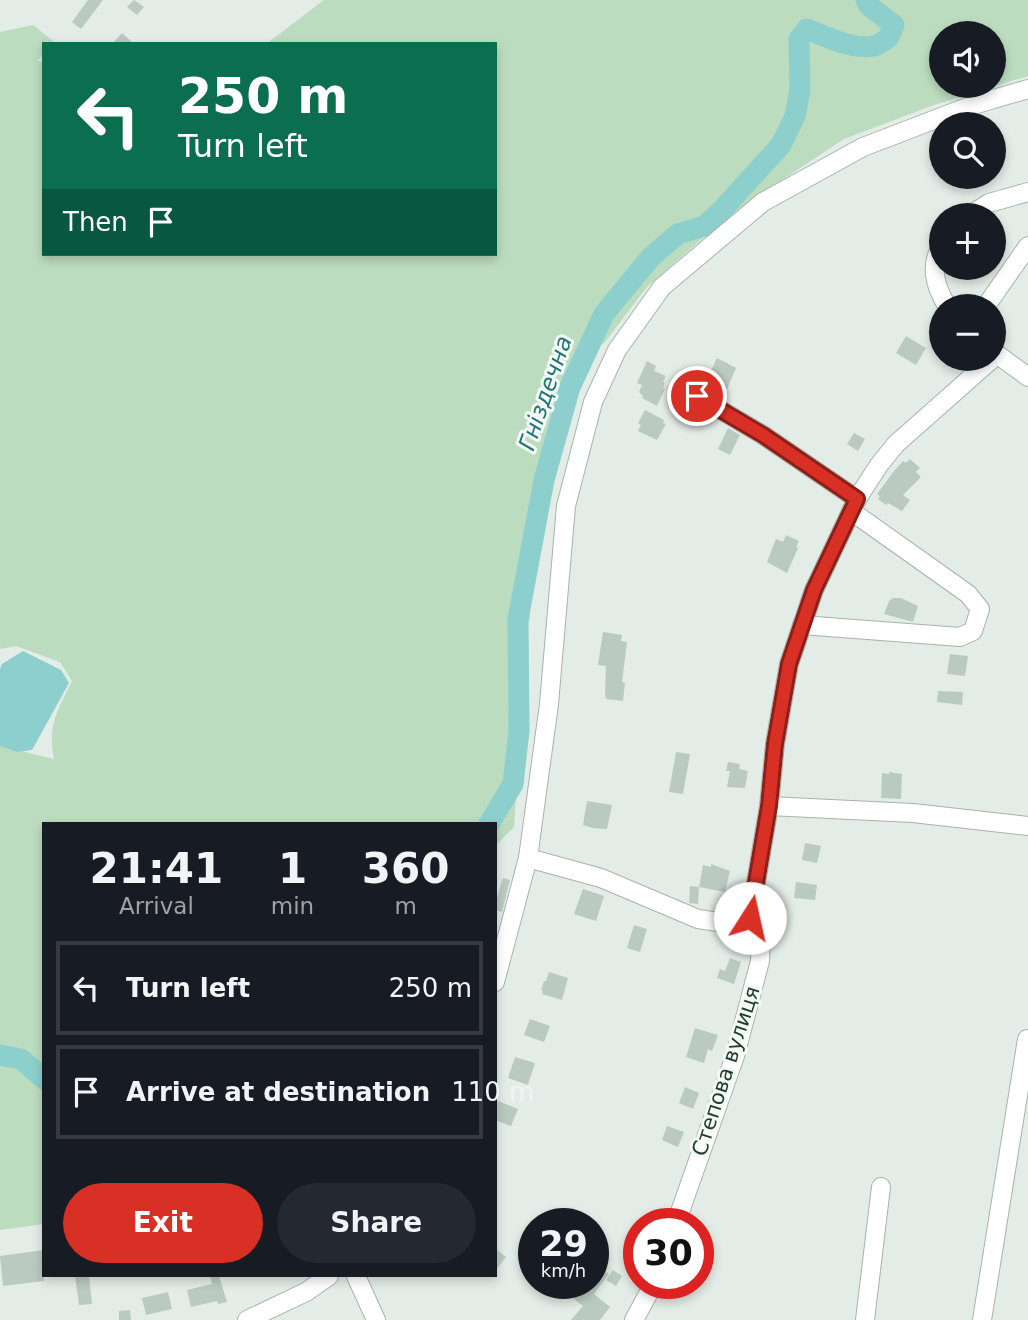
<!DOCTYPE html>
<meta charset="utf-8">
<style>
body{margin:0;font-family:"DejaVu Sans",sans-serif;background:#242831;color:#f1f3f6;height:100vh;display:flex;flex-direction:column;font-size:26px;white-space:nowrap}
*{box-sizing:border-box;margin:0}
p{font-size:23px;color:#9ea1a6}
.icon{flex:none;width:38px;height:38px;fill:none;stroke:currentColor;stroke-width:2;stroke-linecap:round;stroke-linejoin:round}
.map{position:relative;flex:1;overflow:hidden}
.drawer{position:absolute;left:42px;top:822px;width:455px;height:455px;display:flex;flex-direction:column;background:#171b24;border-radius:0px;box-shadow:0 4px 10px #0003}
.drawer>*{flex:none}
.guide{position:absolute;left:42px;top:42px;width:455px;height:214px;border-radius:0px;box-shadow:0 4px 10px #0003;background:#0b6e4f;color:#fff;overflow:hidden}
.controls{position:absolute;left:929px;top:21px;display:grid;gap:14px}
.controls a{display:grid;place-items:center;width:77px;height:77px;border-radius:50%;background:#171b24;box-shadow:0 4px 10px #0003;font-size:35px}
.speed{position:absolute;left:518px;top:1208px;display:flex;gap:14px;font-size:35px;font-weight:700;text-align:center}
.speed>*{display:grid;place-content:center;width:91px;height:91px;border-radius:50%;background:#171b24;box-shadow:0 4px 10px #0003;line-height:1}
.speed small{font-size:18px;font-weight:400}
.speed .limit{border:10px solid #d22;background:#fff;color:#111}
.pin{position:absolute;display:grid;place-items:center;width:60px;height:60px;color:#fff;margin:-30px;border:4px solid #fff;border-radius:50%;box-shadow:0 2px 7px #0007}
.me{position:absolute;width:77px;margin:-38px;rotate:10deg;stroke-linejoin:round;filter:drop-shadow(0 0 5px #0008)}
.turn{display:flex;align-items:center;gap:24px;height:147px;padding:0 21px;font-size:32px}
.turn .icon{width:91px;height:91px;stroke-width:2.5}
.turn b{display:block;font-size:49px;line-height:60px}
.then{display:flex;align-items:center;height:66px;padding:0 21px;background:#0003;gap:14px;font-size:26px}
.eta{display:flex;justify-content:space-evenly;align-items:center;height:119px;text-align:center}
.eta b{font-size:42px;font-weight:700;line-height:49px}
.button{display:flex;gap:14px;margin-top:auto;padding:14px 21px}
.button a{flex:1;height:80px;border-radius:42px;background:#d93025;color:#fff;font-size:28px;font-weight:700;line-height:80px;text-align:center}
.button a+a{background:#242831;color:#f1f3f6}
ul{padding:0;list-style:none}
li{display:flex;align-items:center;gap:21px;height:94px;margin:0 14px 10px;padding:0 7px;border:4px solid #363941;border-radius:0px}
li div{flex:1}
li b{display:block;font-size:26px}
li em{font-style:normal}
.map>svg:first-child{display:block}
</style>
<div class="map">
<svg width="1028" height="1320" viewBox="0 0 1028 1320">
<rect width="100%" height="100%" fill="#e3ece6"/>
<path fill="#bcdcbf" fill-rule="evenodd" d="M324 0H1028V76L934 105 844 139 773 186 697 243 647 287 605 342 574 366 548 431 526 529 523 563 530 594V619L515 649 517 677 525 691 510 724 519 753 514 827 495 846V824H44V1224L0 1230V746L54 759C47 725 58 710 72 681L60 662 16 646 0 649V32L33 25 53 41 51 44H44V54L37 61 44 62V254H495V44H266ZM942 33H994V86H942Z"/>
<path fill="#8dcfcc" d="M23 651 61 670 69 683 32 750 17 752 0 746V669L2 664Z"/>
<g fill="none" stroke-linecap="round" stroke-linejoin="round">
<g stroke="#8dcfcc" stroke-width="21">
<path d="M489 824 513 784 519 731 518 619 544 480 570 387 604 314 651 257 678 234 704 226 721 211 781 145 795 116 800 90 799 39 807 29C827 37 852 50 874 46 879 45 885 40 889 37L894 25 869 6 866 0"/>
<path d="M0 1055 21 1059 44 1079"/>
</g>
</g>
<g fill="#bbcac1">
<path d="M88 0H103L81 29 72 22Z"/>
<path d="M134 0 144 7 137 15 127 7Z"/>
<path d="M122 33 134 44H112Z"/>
<path d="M906 336 926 348 916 365 896 353Z"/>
<path d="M717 358 736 368 727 389 706 381Z"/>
<path d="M647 361 656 366 654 371 666 376 663 382 665 383 663 388 665 389 657 406 642 398 643 396 639 392 642 385 637 383Z"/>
<path d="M645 410 664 420 663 423 666 424 657 440 638 431 641 425 638 423Z"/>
<path d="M728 428 740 435 730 455 718 449Z"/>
<path d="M854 433 865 439 858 451 847 444Z"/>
<path d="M910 459 920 468 916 472 921 477 903 495 910 500 902 511 888 503 886 505 878 499 880 496 877 494 894 471 903 461 906 463Z"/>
<path d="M786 535 799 541 796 547 798 548 787 573 767 562 776 539 783 542Z"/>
<path d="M893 598H901L918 606 913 622 884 614 889 601Z"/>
<path d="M603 632 622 635 621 641 627 642 622 682 625 683 623 701 606 699 605 695 606 666 598 665Z"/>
<path d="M950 654 968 656 965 676 947 674Z"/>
<path d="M938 691 963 692 962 705 937 702Z"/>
<path d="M676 752 690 754 683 794 669 792Z"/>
<path d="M728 762 740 764 739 769 748 771 745 788 727 787 730 771H726Z"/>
<path d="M889 772 902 774 901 799 881 798 882 773 889 774Z"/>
<path d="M587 801 612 805 607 829 592 828 583 825Z"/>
<path d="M805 843 821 846 817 863 802 860Z"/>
<path d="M711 864 730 871 725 892 699 887 703 865 711 867Z"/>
<path d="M503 878 510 880 502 912 495 910V904Z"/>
<path d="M796 882 817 885 815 900 794 898Z"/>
<path d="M690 886 699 887 698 904 689 903Z"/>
<path d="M583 889 604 896 596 921 574 914Z"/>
<path d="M634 925 647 929 640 952 627 948Z"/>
<path d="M730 958 741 962 734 984 717 978 720 969 725 971Z"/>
<path d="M549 972 568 978 562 1000 542 994 543 991 541 990 544 981H546Z"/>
<path d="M530 1019 550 1026 544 1042 524 1035Z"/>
<path d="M695 1028 718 1035 712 1051 708 1049 704 1063 686 1057Z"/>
<path d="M515 1057 535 1063 528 1085 508 1078Z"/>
<path d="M685 1087 699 1093 693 1109 679 1103Z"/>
<path d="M498 1101 518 1109 511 1126 495 1120V1108Z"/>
<path d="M667 1126 684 1132 678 1147 662 1140Z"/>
<path d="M495 1248 506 1257 495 1271Z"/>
<path d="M44 1250V1281L3 1286 0 1256Z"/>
<path d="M593 1262 609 1274 594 1294 610 1307 600 1320H571L583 1306 569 1295 578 1283H593Z"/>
<path d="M613 1270 622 1276 616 1286 606 1280Z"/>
<path d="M75 1276H89L92 1304 79 1305Z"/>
<path d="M210 1276H219L227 1302 218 1304 217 1301 191 1307 187 1290 212 1284Z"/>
<path d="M168 1292 172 1309 146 1315 142 1298Z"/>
<path d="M130 1310 131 1320H119V1311Z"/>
</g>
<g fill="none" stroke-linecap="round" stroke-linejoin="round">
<g stroke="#a6b4ac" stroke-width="20">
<g id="minor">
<path d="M970 215 989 203 1028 192"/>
<path d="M942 245C929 266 935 286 947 306"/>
<path d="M986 306 1028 246"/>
<path d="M994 352 1028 377"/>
<path d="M697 396 763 435 857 499"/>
<path d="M802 625 960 637 973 631 980 609 968 594 851 511"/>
<path d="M769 806 913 813 1028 826"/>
<path d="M528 858 601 878 698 919 739 925 750 918 769 806 775 744 789 664 814 590 857 499 879 465 896 444 992 359"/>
<path d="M495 982 528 858 549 704 566 506 593 402 617 350 662 287 763 202 863 147 970 106 1028 89"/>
<path d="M676 1223 735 1056 760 961 761 935 750 918"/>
<path d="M356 1276 376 1320"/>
<path d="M247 1320 306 1292 329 1276"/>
<path d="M634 1320 654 1283"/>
<path d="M865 1320 881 1187"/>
<path d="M982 1320 1027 1039"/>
</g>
</g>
<use href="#minor" stroke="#fff" stroke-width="18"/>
</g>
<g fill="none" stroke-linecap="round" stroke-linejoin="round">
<g stroke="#8d1f18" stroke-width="18">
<path id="route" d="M697 396 763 435 857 499 814 590 789 664 775 744 769 806 750 918"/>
</g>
<use href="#route" stroke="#d93025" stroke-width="12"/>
</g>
<g text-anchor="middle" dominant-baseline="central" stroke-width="6" stroke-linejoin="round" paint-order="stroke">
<g font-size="21" fill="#233c31" stroke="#f3f9f5">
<text transform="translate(726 1071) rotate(-72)">Степова вулиця</text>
</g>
<g font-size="23" font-style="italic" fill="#207674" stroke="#f3f9f5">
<text transform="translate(545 393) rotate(-71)">Гніздечна</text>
</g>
</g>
</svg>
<div class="controls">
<a><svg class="icon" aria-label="sound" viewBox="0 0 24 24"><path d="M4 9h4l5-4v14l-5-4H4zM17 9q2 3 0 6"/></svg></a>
<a><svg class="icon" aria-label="search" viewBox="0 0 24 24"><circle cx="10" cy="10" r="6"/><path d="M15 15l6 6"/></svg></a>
<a>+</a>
<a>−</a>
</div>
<div class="speed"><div>29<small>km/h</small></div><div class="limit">30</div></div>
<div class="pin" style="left:697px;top:396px;background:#d93025"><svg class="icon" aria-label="arrive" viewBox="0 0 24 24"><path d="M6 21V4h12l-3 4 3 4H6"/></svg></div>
<svg class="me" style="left:750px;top:918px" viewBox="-20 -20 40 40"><circle r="19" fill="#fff"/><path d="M0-13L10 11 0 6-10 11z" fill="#d93025"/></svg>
<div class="guide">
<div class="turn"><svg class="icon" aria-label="left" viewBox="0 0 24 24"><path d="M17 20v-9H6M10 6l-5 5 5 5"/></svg><div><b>250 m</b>Turn left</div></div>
<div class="then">Then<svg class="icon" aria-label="arrive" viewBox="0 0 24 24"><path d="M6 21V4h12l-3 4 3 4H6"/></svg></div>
</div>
<section class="drawer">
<div class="eta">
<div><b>21:41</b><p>Arrival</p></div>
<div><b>1</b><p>min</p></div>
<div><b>360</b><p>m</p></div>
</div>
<ul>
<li><svg class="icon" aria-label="left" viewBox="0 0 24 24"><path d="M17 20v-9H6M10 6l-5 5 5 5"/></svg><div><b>Turn left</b></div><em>250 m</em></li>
<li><svg class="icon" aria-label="arrive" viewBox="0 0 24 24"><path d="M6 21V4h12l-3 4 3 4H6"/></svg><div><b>Arrive at destination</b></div><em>110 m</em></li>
</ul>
<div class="button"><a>Exit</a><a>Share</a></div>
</section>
</div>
